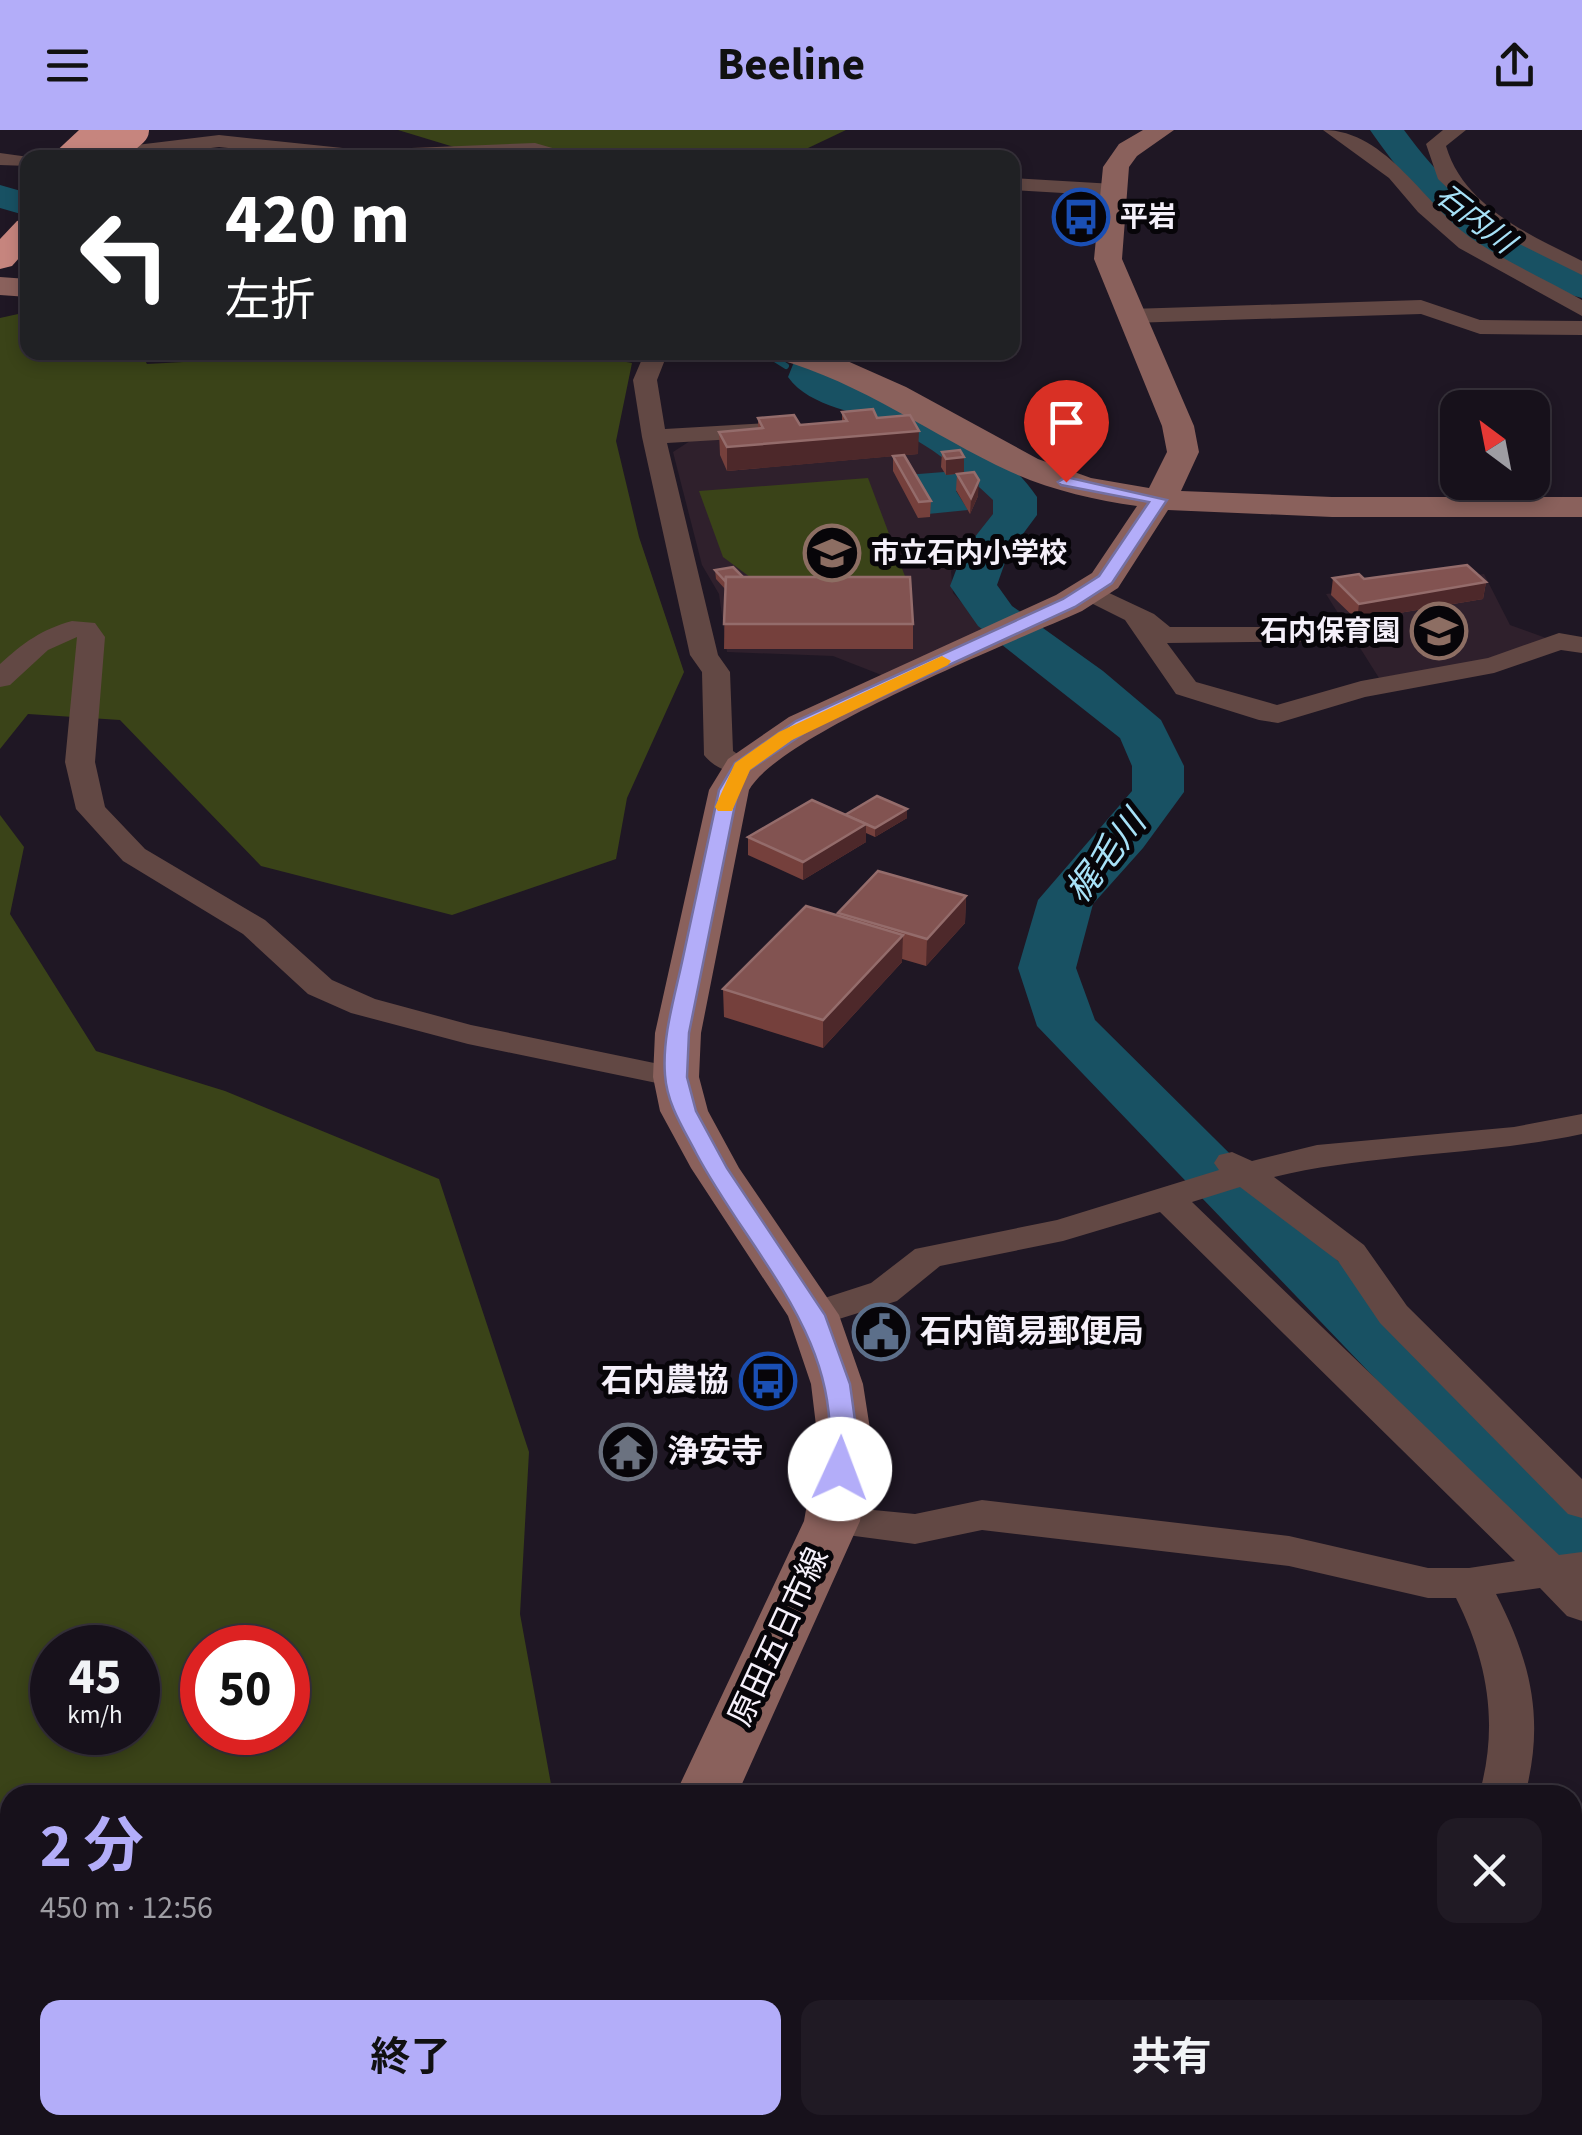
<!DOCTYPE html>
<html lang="ja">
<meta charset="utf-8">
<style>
body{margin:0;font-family:"Source Sans 3","Noto Sans JP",sans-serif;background:#201a24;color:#f1f3f6;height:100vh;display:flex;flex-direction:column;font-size:38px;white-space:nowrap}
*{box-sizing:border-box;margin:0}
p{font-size:32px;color:#9e9da3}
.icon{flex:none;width:55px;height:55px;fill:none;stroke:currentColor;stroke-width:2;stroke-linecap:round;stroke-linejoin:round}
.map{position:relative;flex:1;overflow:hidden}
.side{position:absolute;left:0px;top:1655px;width:1582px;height:350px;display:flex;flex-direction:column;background:#17111b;border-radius:30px 30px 0 0;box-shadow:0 5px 15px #0003,0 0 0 2px #36313a}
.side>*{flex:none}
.banner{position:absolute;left:20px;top:20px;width:1000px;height:210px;border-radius:20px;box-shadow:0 5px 15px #0003,0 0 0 2px #36313a;background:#202124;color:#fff;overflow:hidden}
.needle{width:65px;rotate:328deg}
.controls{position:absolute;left:1440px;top:260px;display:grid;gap:20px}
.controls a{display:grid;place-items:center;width:110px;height:110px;border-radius:20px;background:#17111b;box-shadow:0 5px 15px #0003,0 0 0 2px #36313a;font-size:50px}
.speed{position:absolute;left:30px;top:1495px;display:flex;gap:20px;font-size:50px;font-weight:700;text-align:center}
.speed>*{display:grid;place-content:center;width:130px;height:130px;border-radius:50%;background:#17111b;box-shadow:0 5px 15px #0003,0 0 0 2px #36313a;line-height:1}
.speed small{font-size:25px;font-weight:400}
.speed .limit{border:15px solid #d22;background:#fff;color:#111}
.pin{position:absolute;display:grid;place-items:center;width:85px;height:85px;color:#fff;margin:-102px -42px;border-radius:50% 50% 50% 0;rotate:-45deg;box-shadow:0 0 10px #0007}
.pin .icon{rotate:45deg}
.me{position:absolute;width:110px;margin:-55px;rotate:2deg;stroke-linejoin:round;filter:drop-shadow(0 0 8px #0008)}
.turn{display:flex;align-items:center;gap:35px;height:210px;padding:0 40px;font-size:45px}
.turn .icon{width:130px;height:130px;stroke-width:2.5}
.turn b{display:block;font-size:70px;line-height:85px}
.round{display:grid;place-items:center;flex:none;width:105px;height:105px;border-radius:20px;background:#201a24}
.headline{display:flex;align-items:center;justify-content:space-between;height:170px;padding:0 40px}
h1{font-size:60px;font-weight:700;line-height:75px;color:#b3adf9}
.button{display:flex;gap:20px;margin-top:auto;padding:20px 40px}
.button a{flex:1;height:115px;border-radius:20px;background:#b3adf9;color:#111;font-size:40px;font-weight:700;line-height:115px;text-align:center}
.button a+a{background:#201a24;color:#f1f3f6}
header{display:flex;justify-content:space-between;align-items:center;height:130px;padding:0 40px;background:#b3adf9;color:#111;font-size:45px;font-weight:700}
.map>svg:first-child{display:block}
</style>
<header><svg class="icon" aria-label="menu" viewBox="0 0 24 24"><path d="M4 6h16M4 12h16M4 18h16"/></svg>Beeline<svg class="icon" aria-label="share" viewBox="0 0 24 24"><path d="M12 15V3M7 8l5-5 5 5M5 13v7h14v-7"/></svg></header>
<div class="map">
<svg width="1582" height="2005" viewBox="0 0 1582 2005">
<rect width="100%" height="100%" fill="#1f1724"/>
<g fill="#2f202c">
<path d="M881 298 917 306 991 359 997 382 951 441 953 463 987 500 884 546 833 526 727 522 719 464 702 435 673 322 690 311Z"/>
<path d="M1484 444 1510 495 1546 508 1491 530 1379 548 1326 464Z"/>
</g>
<g fill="#3a4318" fill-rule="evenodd">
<path d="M398 0H846L787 28 454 17Z"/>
<path d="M27 182 28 222 141 223 147 234C250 228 352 223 455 223 515 223 574 221 632 233L616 311 639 407 684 542 627 668 616 729 452 785 261 736 120 590 28 584 0 619V188Z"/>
<path d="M868 348 906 449 762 456 723 427 699 361Z"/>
<path d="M0 685 24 717 10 784 96 921 225 961 439 1049 529 1322 520 1484 553 1665H10V1995H277L245 2005H0ZM52 1518H138V1602H52ZM202 1518H288V1602H202Z"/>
</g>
<path fill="#185163" d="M944 342 962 343 971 358 956 361 968 380 928 384 906 345Z"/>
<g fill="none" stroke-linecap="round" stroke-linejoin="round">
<path stroke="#185163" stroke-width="6" d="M752 222 770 226 786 236"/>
<g fill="#185163" fill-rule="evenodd">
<path d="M1370 0H1404C1450 63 1509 113 1582 142V168C1491 145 1421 74 1370 0Z"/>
<path d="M0 55 28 63V86L0 78Z"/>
<path d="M798 222H838L832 245C853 257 876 260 898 268 947 286 1007 323 1037 367V385L1008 424 997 455 1012 476 1103 541 1161 590 1184 636V662L1143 718 1093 774 1076 838 1095 890 1582 1373V1445L1556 1437 1037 896 1018 838 1038 770 1132 661V636L1120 608 978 496 950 456 963 422 993 384V370C963 341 929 315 892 297 859 280 811 279 788 247Z"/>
</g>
<g fill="#624844" fill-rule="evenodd">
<path d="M1323 0C1388 0 1425 77 1474 110 1508 133 1547 150 1582 170V186L1459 118 1418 82 1389 48Z"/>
<path d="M1443 0H1466L1446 16C1464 77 1529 104 1582 131V145L1493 101 1438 49 1426 14Z"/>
<path d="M219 5 362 20 535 13 587 28H321L219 17 131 28 77 27 87 21Z"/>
<path d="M0 23 36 28H28V36L0 35Z"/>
<path d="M1012 48 1114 54 1124 60 1114 66 1012 60Z"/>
<path d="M1421 170 1480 190 1582 191V205L1480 204 1421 184 1130 193 1119 186 1130 179Z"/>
<path d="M645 222H668L657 250 665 299 767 293 779 300 767 307 667 313 718 525 730 542 733 621 757 637 752 643C736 647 715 639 704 625L702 542 690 525 642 307 633 250Z"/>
<path d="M1090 454 1154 484 1170 497H1338L1342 503 1328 511 1167 513 1196 552 1277 575 1361 551 1488 528 1559 503 1582 507V523L1561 520 1494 543 1365 567 1278 593 1259 590 1176 564 1125 490 1081 468 1077 462 1081 456Z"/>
<path d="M72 491 95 493 105 507 95 632 105 677 145 719 265 790 332 850 375 869 471 895 688 940 693 947 688 954 676 957 468 914 351 883 308 864 243 804 123 731 76 679 65 632 77 507 48 520 10 555 0 557V534C23 513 42 499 72 491Z"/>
<path d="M1582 984V1004C1480 1026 1374 1023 1274 1047L1364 1115 1407 1176 1582 1349V1388L1568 1384 1380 1193 1338 1131 1240 1057 1192 1072 1559 1425 1582 1422V1491L1567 1486 1540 1458 1496 1464C1531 1532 1545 1589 1525 1665H1479C1499 1595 1488 1532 1456 1468H1428L1289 1436 982 1400 915 1414 817 1401 811 1391 817 1381 832 1376 915 1384 982 1370 1289 1406 1428 1438H1469L1515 1431 1160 1082 1063 1111 940 1136 897 1171 813 1197 800 1194 794 1185 800 1176 871 1153 915 1119 1057 1090 1219 1040 1214 1033 1219 1025 1232 1022 1252 1031 1317 1015 1514 997Z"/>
<path d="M1154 1995H1215L1211 2005H1150Z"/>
</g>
<g fill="#8a615c" fill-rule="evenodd">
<path d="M1143 0H1174L1137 26 1129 37 1122 129 1194 296 1199 322 1181 361 1332 367H1582V387H1332L1168 380 1118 458 1082 481C1013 512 780 604 749 660L701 903 699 947 708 981 739 1038 839 1185 863 1254 872 1312 860 1391 737 1665H675L804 1391 818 1312 811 1254 788 1186 691 1038 660 981 653 947 655 903 709 660 728 629 789 587 1056 465 1092 443 1137 376C1094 370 1051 360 1011 342 931 305 863 253 777 229L773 222 836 226 906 257 1038 329 1091 348 1149 358 1167 322 1162 296 1094 129 1103 37 1119 14Z"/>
<path d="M0 147 28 149V167L0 165Z"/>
<path d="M516 1995H584L581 2005H511Z"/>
</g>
<g fill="#c6857e" fill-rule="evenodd">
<path d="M79 0H112L83 28H49Z"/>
<path d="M28 88V118L12 136 0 139V109L17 91Z"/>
</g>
<path stroke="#c6857e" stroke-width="34" d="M100 28 132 0"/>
</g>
<g fill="#75403c">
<path d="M842 282 877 288 918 324 904 325 931 371 930 387 918 388 893 341V326L727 341 720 325 719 302 758 299V288L800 295 842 291Z"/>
<path d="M942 322 964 327V343L946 345 941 337Z"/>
<path d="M957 344 978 366 970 384 956 360Z"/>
<path d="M715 440 913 494V519H724L725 459 716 449Z"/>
<path d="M1333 448 1364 449 1486 452 1483 469 1357 490 1331 465Z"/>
<path d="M907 679V688L875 707 866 703V712L803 750 748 725V707L845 685Z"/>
<path d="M966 766 965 793 926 836 902 829V832L823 918 724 887 723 859 838 786V783Z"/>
</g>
<g fill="#4d282a">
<path d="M919 301 918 324 727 341V317Z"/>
<path d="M964 327V343L946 345V329Z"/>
<path d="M979 350 978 366 970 384 971 368Z"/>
<path d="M1486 452 1483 469 1357 490 1359 474Z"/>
<path d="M907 679V688L875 707V698Z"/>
<path d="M866 694V712L803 750V732Z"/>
<path d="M966 766 965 793 926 836 927 809Z"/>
<path d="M903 805 902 832 823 918V890Z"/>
</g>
<g fill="#825351" stroke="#946c6b" stroke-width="2.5">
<path d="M873 279 877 288 910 285 919 301 727 317 719 302 763 298 758 288 794 285 800 295 847 291 842 282Z"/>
<path d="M960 320 964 327 946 329 942 322Z"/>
<path d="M904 325 931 371 919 372 893 326Z"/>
<path d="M974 342 979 350 971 368 957 344Z"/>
<path d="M1467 435 1486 452 1359 474 1333 448 1359 444 1364 449Z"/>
<path d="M733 437 743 447H726L725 451 715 440Z"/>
<path d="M726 447H910L913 494H724Z"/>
<path d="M877 666 907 679 875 698 845 685Z"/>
<path d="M812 670 866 694 803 732 748 707Z"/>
<path d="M878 741 966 766 927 809 838 783Z"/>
<path d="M806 776 903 805 823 890 723 859Z"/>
</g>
<path fill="#b3adf9" stroke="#7470a2" stroke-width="2.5" d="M1066 347 1167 370 1112 453 1075 477 810 599 749 640 738 660 689 903 687 947 696 981 727 1038 825 1185 850 1254 858 1312 850 1345H831L827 1339C848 1212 750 1125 696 1023 683 998 667 974 665 945 662 908 674 869 682 832 694 775 707 718 719 660L735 633 796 591 1063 469 1099 446 1149 372 1061 355 1058 352Z"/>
<path fill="#f59e0b" d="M942 526 951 531 948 535 792 610 750 640 732 681H718L715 677 735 633 779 602Z"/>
<defs>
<g id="bus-ring" transform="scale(2.875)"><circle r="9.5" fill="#070509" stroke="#1a4fb4" stroke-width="1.5"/><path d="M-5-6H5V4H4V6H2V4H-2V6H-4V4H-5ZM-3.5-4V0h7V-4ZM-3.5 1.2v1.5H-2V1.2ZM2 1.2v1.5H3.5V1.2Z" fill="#1a4fb4"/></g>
<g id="school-ring" transform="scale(2.875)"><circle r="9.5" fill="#070509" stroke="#8d6e63" stroke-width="1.5"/><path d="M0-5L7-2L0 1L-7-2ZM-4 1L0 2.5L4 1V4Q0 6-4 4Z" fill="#8d6e63"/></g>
<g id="civic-ring" transform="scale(2.875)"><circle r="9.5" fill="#070509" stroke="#5c6f8a" stroke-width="1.5"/><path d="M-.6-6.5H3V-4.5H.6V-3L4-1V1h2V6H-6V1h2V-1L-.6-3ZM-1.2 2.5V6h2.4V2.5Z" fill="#5c6f8a"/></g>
<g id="temple-ring" transform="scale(2.875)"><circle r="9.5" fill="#070509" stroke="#6b7280" stroke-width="1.5"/><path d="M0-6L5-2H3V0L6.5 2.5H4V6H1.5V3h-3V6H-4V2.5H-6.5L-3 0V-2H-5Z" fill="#6b7280"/></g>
</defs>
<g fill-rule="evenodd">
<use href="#bus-ring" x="1081" y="87"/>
<use href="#school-ring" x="832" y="423"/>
<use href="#school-ring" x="1439" y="501"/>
<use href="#civic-ring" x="881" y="1202"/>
<use href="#bus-ring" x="768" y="1251"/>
<use href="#temple-ring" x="628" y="1322"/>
</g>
<g text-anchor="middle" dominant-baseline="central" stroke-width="10" stroke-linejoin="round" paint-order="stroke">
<g font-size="28" font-weight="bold" fill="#f5f0fa" stroke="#070509" text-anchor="start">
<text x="1120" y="87">平岩</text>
<text x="871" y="423">市立石内小学校</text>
<text x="1400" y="501" text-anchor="end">石内保育園</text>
</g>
<g font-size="30" font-style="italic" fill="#a7e1f7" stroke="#070509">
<text transform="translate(1475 89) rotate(38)">石内川</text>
</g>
<g font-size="32" font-weight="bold" fill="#f5f0fa" stroke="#070509" text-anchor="start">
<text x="920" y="1202">石内簡易郵便局</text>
<text x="729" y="1251" text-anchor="end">石内農協</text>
<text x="667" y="1322">浄安寺</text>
</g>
<g font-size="32" fill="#f5f0fa" stroke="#070509">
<text transform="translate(779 1507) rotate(-65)">原田五日市線</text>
</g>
<g font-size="35" font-style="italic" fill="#a7e1f7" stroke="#070509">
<text transform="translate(1106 727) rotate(-52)">梶毛川</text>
</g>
</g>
</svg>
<div class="controls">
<a><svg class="needle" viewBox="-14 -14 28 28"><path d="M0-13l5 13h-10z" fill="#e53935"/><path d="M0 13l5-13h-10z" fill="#9e9da3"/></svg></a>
</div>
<div class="speed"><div>45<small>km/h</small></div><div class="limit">50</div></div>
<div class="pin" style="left:1066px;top:352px;background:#d93025"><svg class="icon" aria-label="arrive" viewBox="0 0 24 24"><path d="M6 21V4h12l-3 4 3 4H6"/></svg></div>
<svg class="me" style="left:840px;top:1339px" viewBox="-20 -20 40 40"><circle r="19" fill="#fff"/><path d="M0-13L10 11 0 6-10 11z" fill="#b3adf9"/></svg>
<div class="banner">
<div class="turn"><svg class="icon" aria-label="left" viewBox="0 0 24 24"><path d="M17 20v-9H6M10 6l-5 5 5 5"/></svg><div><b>420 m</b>左折</div></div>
</div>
<section class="side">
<div class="headline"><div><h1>2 分</h1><p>450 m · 12:56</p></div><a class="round"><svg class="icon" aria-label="close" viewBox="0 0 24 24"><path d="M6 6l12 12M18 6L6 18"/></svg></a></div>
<div class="button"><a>終了</a><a>共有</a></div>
</section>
</div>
